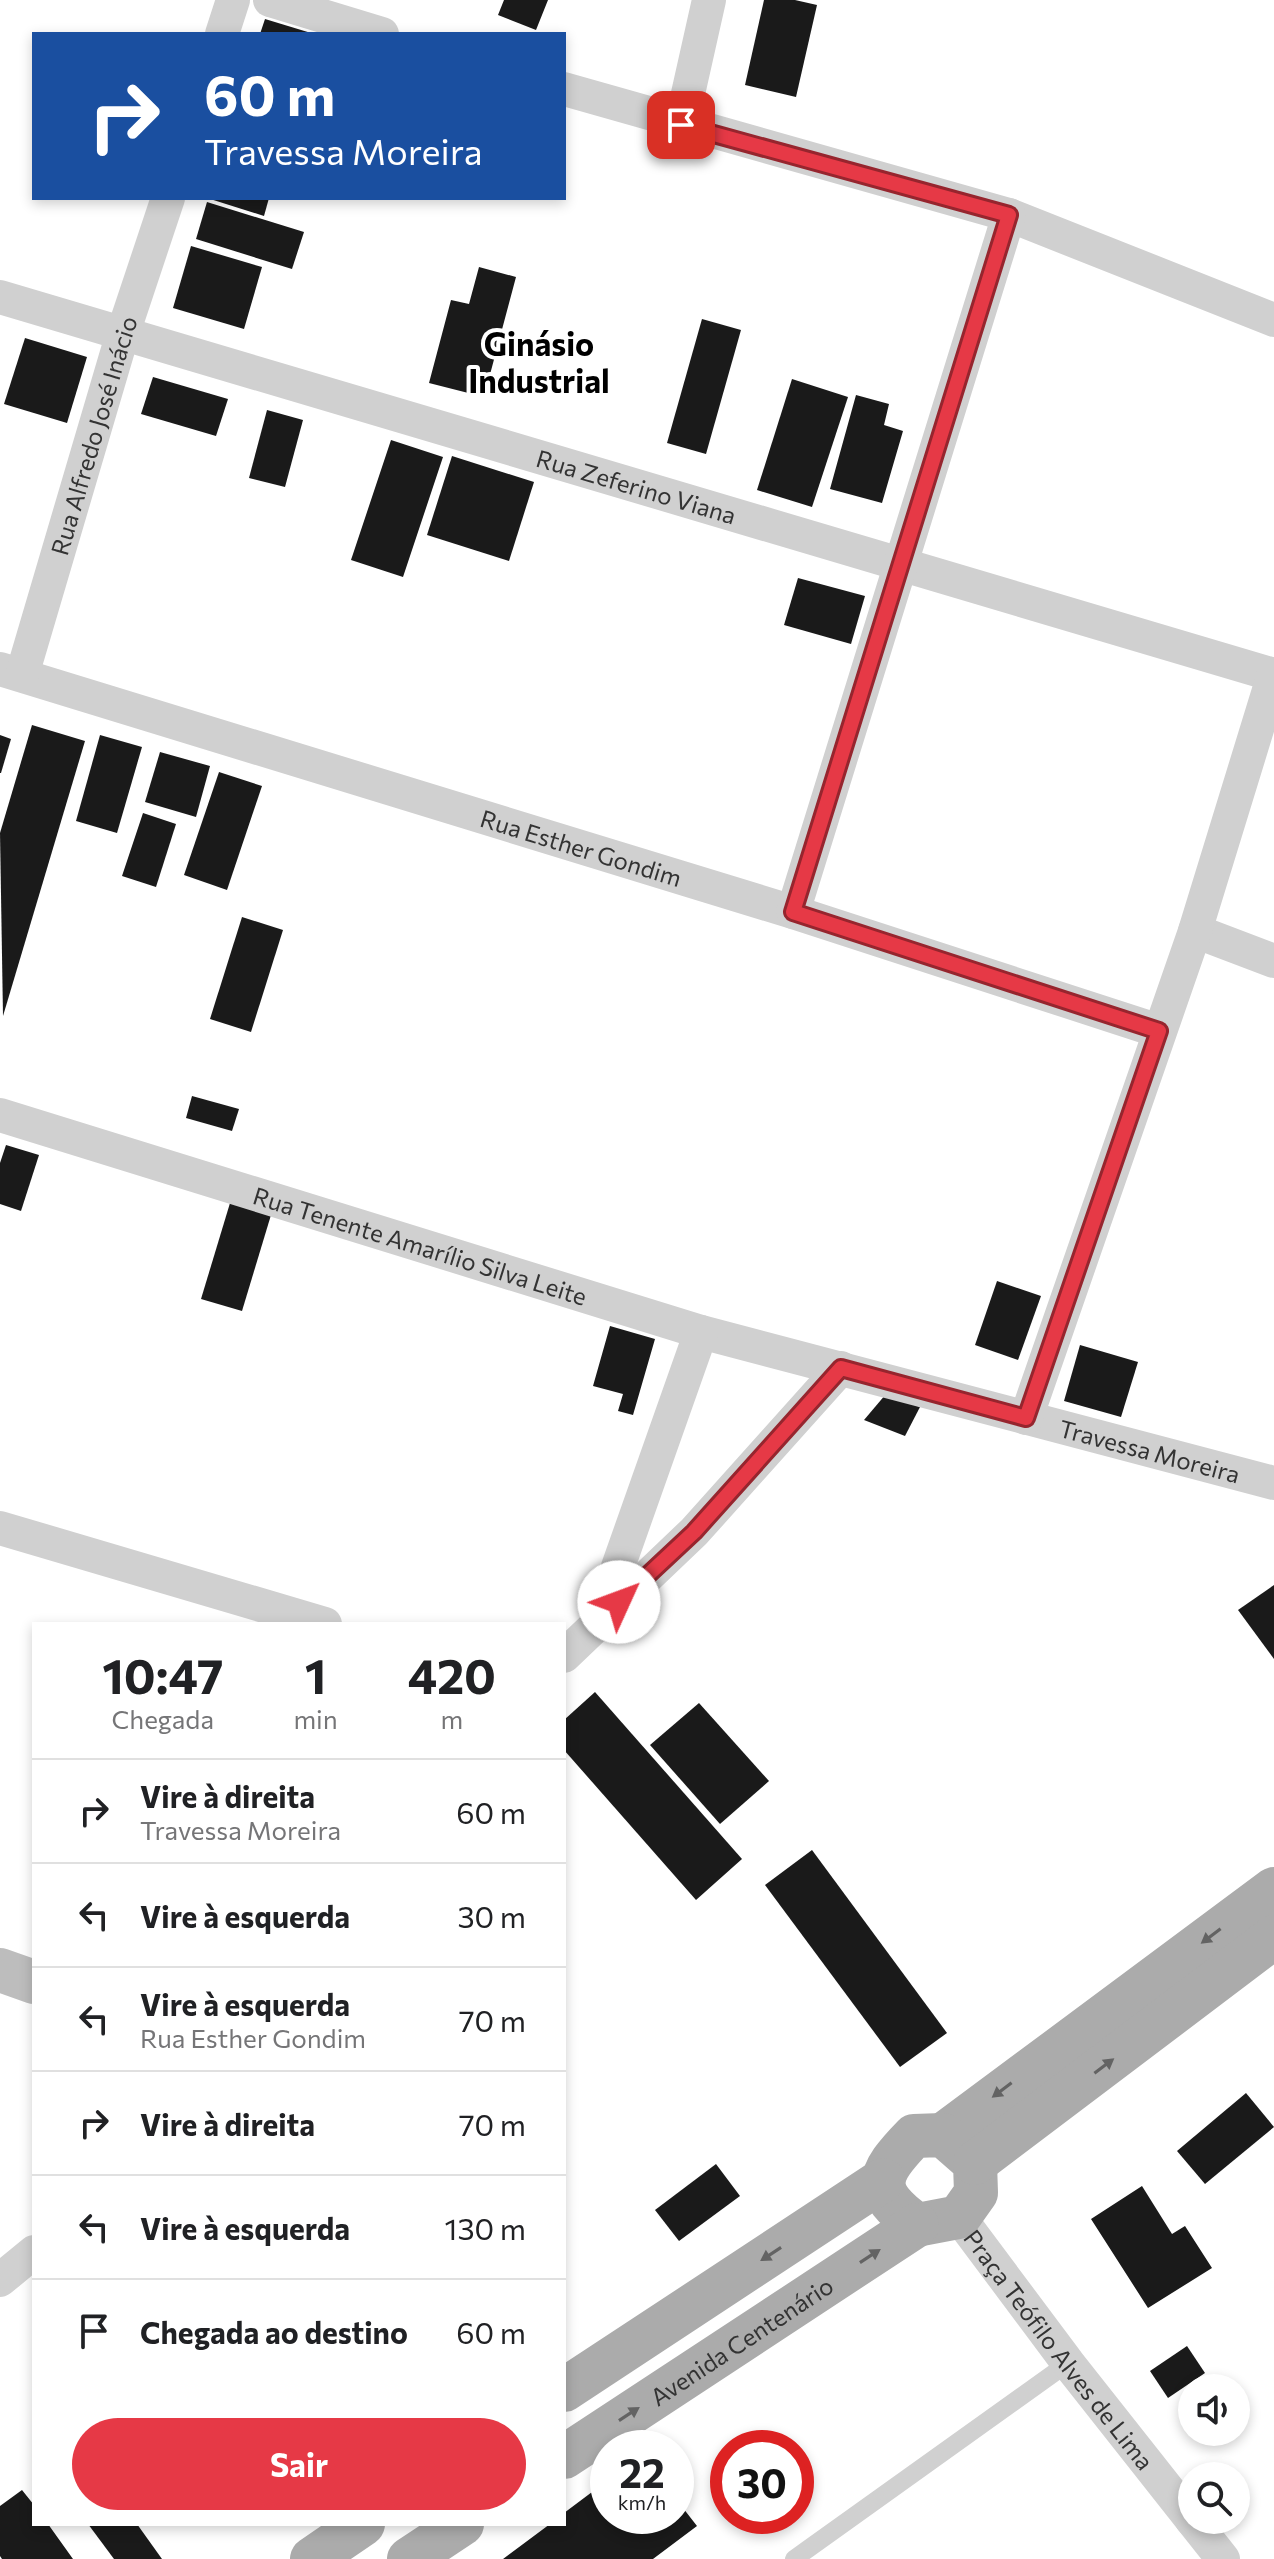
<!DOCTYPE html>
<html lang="pt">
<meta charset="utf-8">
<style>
body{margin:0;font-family:Commissioner,sans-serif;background:#f6f6f6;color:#202124;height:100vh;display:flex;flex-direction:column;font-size:30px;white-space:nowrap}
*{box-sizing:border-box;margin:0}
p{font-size:26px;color:#757577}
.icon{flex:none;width:44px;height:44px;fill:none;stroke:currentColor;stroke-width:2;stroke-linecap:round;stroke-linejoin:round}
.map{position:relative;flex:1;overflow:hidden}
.details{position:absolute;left:32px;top:1622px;width:534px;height:904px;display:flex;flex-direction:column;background:#fff;border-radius:0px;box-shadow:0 4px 12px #0003}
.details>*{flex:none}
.top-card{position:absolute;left:32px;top:32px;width:534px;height:168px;border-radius:0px;box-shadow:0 4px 12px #0003;background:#1a4fa0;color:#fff;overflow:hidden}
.tools{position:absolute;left:1178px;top:2374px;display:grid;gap:16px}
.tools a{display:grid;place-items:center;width:72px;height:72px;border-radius:50%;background:#fff;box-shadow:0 4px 12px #0003;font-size:40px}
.speed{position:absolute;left:590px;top:2430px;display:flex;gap:16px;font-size:40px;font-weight:700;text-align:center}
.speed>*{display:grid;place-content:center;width:104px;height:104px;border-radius:50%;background:#fff;box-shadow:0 4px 12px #0003;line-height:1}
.speed small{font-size:20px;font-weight:400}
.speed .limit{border:12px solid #d22;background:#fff;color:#111}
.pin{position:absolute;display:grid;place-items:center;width:68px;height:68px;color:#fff;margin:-34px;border-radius:16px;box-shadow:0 4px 12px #0006}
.me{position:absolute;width:88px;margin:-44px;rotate:47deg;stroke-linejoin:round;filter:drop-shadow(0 0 6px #0008)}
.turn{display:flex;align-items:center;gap:28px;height:168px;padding:0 40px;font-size:36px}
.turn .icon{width:104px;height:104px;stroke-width:2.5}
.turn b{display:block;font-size:56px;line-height:68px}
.eta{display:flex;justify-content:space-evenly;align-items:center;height:136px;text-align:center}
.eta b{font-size:48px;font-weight:700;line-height:56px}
.button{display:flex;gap:16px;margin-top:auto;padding:16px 40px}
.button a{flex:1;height:92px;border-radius:48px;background:#e63946;color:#fff;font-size:32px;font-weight:700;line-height:92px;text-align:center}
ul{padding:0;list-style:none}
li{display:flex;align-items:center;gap:24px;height:104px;padding:0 40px;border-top:2px solid #e0e0e0}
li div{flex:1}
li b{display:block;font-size:30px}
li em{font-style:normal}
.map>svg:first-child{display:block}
</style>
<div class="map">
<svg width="1274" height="2559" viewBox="0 0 1274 2559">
<rect width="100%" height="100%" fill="#fff"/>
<g fill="#1a1a1a">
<path d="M504 0H548L536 30 498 15Z"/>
<path d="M764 0H795L817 5 796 97 745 85Z"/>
<path d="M265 19 311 33V34H260Z"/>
<path d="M207 198H269L264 216Z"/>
<path d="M207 202 304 232 292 269 196 239Z"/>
<path d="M191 246 262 267 244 329 173 308Z"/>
<path d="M479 267 516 277 484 397 429 383 451 300 469 304Z"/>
<path d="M702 319 741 330 706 454 667 443Z"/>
<path d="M25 338 87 357 67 423 4 404Z"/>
<path d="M153 377 228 399 216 436 141 414Z"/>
<path d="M792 379 848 397 812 507 757 490Z"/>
<path d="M856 395 889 404 884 425 903 431 882 503 830 489Z"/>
<path d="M267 410 303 420 285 487 249 478Z"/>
<path d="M391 440 443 457 403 577 351 560Z"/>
<path d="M452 456 534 482 509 561 427 535Z"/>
<path d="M798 578 865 596 851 644 784 625Z"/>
<path d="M32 725 85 741 3 1016 0 833Z"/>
<path d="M0 735 11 739 1 773H0Z"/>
<path d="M100 735 142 747 117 833 76 821Z"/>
<path d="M160 752 210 766 196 817 145 802Z"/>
<path d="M219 772 262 786 227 890 184 875Z"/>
<path d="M143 813 176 824 156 887 122 876Z"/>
<path d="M242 917 283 930 251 1032 210 1019Z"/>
<path d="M192 1096 239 1109 232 1131 186 1118Z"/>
<path d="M6 1145 39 1155 21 1211 0 1204V1163Z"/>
<path d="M230 1203 271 1215 242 1311 201 1299Z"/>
<path d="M997 1281 1041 1296 1018 1360 975 1345Z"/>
<path d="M610 1326 655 1339 633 1415 618 1411 623 1394 593 1386Z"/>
<path d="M1080 1345 1138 1362 1121 1417 1064 1401Z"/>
<path d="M886 1394 920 1407 905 1436 864 1420Z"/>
<path d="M1274 1585V1659L1238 1610Z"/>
<path d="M595 1692 742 1859 696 1900 564 1750V1720Z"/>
<path d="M699 1703 769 1781 720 1824 650 1745Z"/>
<path d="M812 1850 947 2033 900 2067 765 1885Z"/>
<path d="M1246 2093 1274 2127 1205 2184 1177 2151Z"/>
<path d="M716 2164 740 2196 679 2241 655 2210Z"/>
<path d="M1142 2186 1172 2234 1185 2226 1212 2268 1148 2308 1091 2219Z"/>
<path d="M1187 2346 1205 2373 1168 2398 1150 2371Z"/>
<path d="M608 2480V2516H676V2499L697 2526 653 2559H503L550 2524H564V2513Z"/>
<path d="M22 2490 34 2505V2524H48L73 2559H2L0 2556V2506Z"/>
<path d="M88 2524H137L162 2559H114Z"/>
</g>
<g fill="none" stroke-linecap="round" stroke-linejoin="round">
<path stroke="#d0d0d0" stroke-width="18" d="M794 2559 1068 2363"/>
<g stroke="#d0d0d0" stroke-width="34">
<path d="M270 0 382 34"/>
<path d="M222 34 233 0"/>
<path d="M564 89 1009 215 1274 320"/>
<path d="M681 125 709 0"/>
<path id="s1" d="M0 297 1274 675"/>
<path id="s2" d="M0 669 793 912 1159 1031"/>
<path id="s3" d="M22 675 122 336 168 198"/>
<path d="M793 912 1009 215"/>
<path d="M1195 931 1274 961"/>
<path id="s4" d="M0 1115 701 1332 1274 1483"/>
<path d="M1026 1418 1195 931 1274 674"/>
<path d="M0 1528 325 1624"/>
<path d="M601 1615 701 1332"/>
<path d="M564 1656 694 1532 841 1368"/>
<path id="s5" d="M959 2217 1068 2363 1192 2520"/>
<path d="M0 2280 34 2252"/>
<path d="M1192 2520 1223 2559"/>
</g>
<path stroke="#bdbdbd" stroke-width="44" d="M0 1970 34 1982"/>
<g stroke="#ababab" stroke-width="44">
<path d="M943 2135 1274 1889"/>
<path d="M943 2135 975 2163 976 2193 959 2217 917 2225C869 2191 877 2174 914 2136Z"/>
<path d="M975 2163 1274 1937"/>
<path d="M564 2390 883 2180"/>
<path id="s6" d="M564 2457 917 2225"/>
<path d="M312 2559 363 2524"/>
<path d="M409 2559 462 2524"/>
</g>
</g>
<defs><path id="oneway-solid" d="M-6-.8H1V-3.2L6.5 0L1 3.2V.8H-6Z" transform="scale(2)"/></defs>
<g fill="#636363">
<use href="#oneway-solid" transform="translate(1211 1936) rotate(143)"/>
<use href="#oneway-solid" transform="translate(1104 2066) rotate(-37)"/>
<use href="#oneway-solid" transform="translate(1002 2090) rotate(143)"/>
<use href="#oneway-solid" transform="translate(771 2254) rotate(147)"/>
<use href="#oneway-solid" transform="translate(870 2256) rotate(-33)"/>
<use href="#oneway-solid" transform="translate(629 2414) rotate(-33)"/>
</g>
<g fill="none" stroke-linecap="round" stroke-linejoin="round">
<g stroke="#96252e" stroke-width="20">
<path id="route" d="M619 1602 694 1532 841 1368 1026 1418 1159 1031 793 912 1009 215 681 125"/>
</g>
<use href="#route" stroke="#e63946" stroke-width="14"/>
</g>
<g text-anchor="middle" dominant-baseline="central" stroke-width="8" stroke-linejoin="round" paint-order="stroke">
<g font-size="24" fill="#333" stroke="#fff">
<text stroke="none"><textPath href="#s3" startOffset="250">Rua Alfredo José Inácio</textPath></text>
<text stroke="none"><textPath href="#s1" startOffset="664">Rua Zeferino Viana</textPath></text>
<text stroke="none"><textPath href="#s2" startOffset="608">Rua Esther Gondim</textPath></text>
<text stroke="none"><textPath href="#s4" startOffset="440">Rua Tenente Amarílio Silva Leite</textPath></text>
<text stroke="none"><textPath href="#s4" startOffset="1198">Travessa Moreira</textPath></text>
<text stroke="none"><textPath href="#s6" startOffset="212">Avenida Centenário</textPath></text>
<text stroke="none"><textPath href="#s5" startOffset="166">Praça Teófilo Alves de Lima</textPath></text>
</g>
<g font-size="32" font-weight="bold" fill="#000" stroke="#fff">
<text x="539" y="343">Ginásio<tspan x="539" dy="37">Industrial</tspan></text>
</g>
</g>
</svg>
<div class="tools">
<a><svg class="icon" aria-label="sound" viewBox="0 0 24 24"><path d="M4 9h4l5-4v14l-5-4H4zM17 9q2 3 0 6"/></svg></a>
<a><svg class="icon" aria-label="search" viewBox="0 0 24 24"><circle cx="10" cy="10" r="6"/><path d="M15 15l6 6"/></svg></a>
</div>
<div class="speed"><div>22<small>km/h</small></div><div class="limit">30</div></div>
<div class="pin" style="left:681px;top:125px;background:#d93025"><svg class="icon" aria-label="arrive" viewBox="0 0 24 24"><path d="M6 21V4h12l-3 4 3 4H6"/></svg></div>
<svg class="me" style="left:619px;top:1602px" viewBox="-20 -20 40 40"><circle r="19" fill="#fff"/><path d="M0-13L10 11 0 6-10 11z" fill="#e63946"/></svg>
<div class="top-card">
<div class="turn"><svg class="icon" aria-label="right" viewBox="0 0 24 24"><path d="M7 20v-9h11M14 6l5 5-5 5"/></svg><div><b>60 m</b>Travessa Moreira</div></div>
</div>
<section class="details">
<div class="eta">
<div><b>10:47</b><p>Chegada</p></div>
<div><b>1</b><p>min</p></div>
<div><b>420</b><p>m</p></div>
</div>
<ul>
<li><svg class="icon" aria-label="right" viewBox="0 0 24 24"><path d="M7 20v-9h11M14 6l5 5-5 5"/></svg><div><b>Vire à direita</b><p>Travessa Moreira</p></div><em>60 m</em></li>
<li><svg class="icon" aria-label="left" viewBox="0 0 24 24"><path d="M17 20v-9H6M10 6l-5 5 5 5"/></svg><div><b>Vire à esquerda</b></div><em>30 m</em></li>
<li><svg class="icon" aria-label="left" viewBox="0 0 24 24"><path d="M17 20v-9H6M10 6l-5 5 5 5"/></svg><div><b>Vire à esquerda</b><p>Rua Esther Gondim</p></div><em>70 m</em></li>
<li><svg class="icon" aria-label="right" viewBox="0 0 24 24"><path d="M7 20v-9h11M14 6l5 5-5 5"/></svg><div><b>Vire à direita</b></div><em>70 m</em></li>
<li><svg class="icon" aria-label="left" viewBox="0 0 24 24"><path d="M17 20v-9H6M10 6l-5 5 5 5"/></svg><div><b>Vire à esquerda</b></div><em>130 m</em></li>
<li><svg class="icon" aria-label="arrive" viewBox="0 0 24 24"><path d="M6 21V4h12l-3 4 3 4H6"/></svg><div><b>Chegada ao destino</b></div><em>60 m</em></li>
</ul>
<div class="button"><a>Sair</a></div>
</section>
</div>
